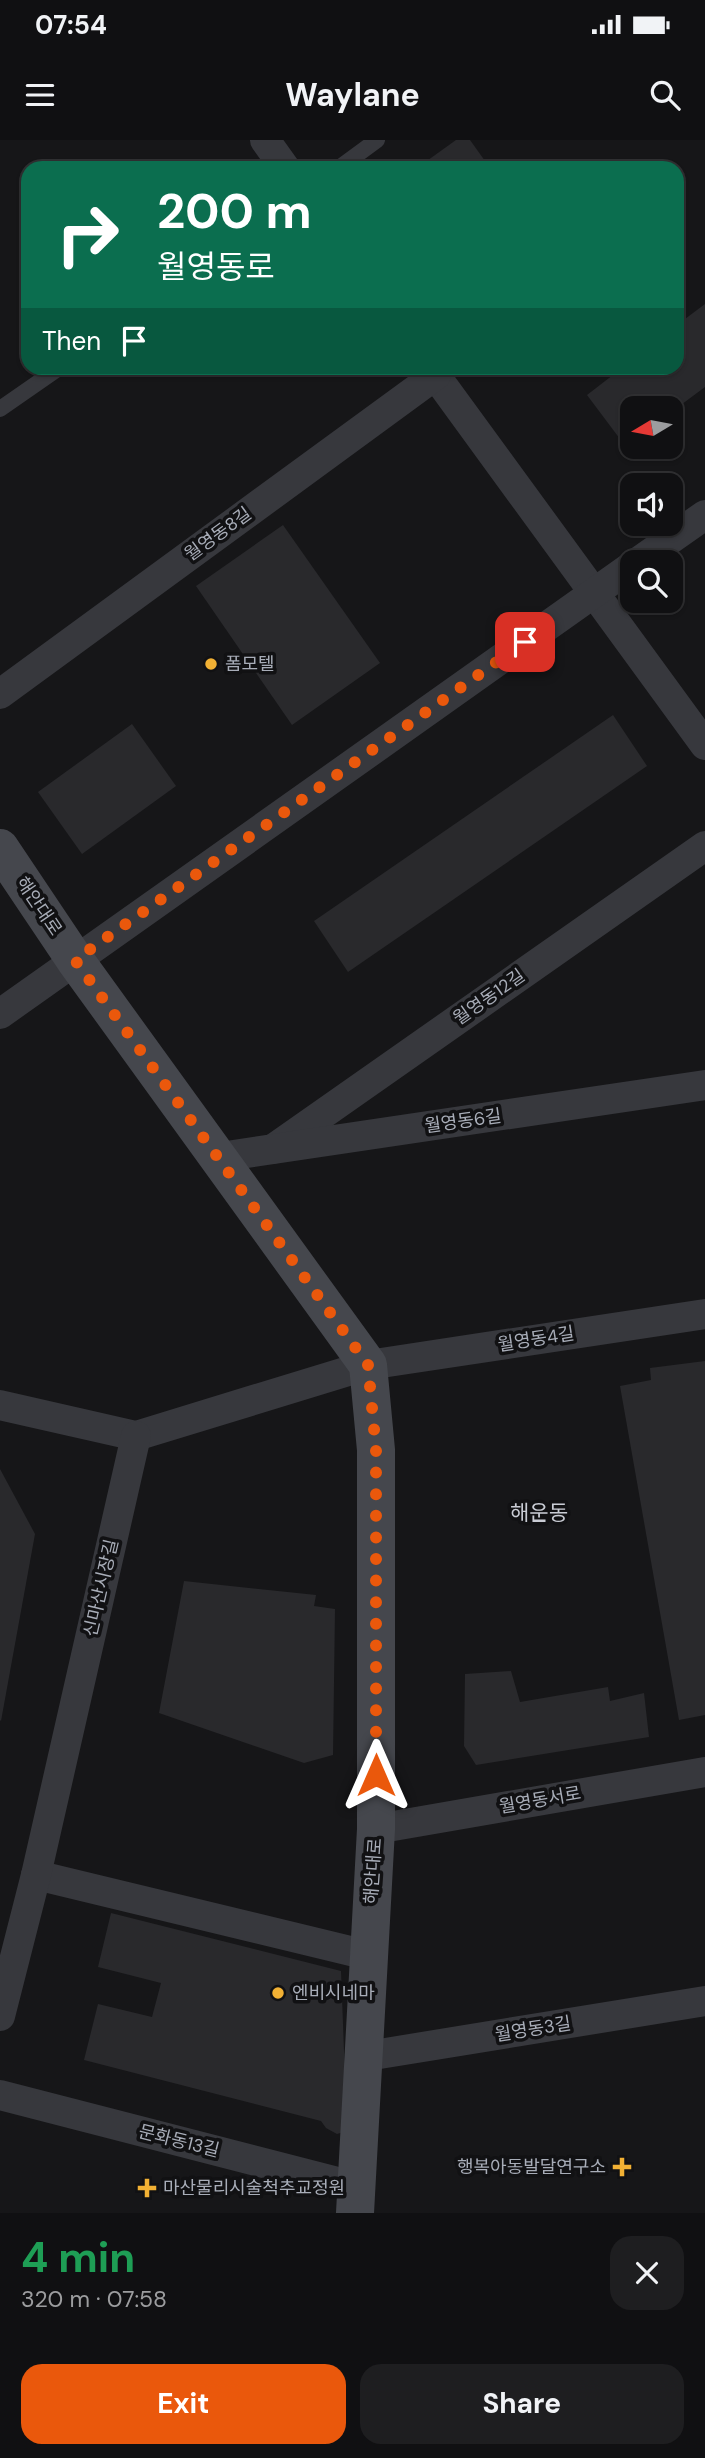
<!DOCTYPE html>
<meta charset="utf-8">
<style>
body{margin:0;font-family:"DM Sans","Noto Sans KR",sans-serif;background:#1e1e20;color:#f1f3f6;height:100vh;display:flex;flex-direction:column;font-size:26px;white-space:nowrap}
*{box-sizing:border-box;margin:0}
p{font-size:23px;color:#9c9d9f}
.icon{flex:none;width:38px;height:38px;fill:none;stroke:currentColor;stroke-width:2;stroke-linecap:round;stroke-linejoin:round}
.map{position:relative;height:2073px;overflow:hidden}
.panel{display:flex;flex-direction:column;background:#101012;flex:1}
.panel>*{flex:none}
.hud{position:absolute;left:21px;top:21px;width:663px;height:214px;border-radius:21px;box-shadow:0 2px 5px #0004,0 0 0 2px #303032;background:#0b6e4f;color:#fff;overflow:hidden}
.needle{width:46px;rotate:260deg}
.fabs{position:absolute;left:620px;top:256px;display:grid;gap:14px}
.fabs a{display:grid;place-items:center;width:63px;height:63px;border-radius:14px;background:#101012;box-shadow:0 2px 5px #0004,0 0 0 2px #303032;font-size:35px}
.pin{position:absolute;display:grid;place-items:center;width:60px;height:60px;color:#fff;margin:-30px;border-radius:14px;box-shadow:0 4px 10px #0006}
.me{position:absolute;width:77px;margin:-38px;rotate:0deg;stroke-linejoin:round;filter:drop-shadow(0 0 5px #0008)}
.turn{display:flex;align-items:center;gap:24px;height:147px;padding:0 21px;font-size:32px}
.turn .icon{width:91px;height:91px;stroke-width:2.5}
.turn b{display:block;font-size:49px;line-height:60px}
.then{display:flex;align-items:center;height:66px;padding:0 21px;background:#0003;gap:14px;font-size:26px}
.round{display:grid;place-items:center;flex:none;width:74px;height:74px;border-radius:21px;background:#1e1e20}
.overview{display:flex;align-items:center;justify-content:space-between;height:119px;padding:0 21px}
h1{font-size:42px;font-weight:700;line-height:52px;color:#1e9e55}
.action{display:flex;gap:14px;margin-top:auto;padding:14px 21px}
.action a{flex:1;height:80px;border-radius:21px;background:#ea580c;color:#fff;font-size:28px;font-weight:700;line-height:80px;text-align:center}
.action a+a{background:#1e1e20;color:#f1f3f6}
.status{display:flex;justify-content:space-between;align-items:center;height:49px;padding:0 35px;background:#101012;direction:ltr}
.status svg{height:19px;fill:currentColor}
header{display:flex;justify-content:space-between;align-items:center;height:91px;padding:0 21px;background:#101012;font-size:32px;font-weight:700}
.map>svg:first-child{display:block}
</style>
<div class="status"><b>07:54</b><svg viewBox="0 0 49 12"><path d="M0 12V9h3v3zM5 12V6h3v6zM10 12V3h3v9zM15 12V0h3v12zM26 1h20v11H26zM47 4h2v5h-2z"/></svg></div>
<header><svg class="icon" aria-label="menu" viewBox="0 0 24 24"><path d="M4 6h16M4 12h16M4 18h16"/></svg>Waylane<svg class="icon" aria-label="search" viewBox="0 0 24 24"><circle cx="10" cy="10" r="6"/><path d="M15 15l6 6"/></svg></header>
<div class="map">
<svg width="705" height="2073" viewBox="0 0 705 2073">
<rect width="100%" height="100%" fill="#161618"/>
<g fill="#29292c">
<path d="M456 0H470L490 28H417Z"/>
<path d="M705 164V247L670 273V268H632V302L626 307 587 255 622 228H677V185Z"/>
<path d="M548 228H568L555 237Z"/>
<path d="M283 385 380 523 292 585 196 446Z"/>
<path d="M613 575 647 626 348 832 314 781Z"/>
<path d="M132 584 176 646 82 714 38 652Z"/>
<path d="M705 1221V1575L679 1580 620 1246 651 1240 650 1228Z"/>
<path d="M0 1329 35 1394 1 1581 0 1580Z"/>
<path d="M184 1441 316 1455 314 1466 335 1469 333 1615 304 1623 159 1573Z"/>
<path d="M511 1531 520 1562 608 1547 610 1561 644 1553 649 1597 476 1625 464 1606 465 1534Z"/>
<path d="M111 1773 341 1831 347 1991 337 1994 326 1988 321 1981 84 1920 98 1864 152 1877 161 1843 98 1827Z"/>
</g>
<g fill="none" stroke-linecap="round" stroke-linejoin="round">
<g stroke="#37383d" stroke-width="16">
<path d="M339 28 377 0"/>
<path d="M0 269 59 228"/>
</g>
<g stroke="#37383d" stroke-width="30">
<path d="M265 0 285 28"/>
<path d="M430 228 705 605"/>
<path d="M638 422 705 375"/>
<path d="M0 554 436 235"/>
<path d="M0 874 632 426"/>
<path d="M273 1009 705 706"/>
<path d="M220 1017 705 945"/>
<path d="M0 1265 136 1296 368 1225 705 1174"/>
<path d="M376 1689 705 1632"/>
<path d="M36 1735 367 1815"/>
<path d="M0 1876 36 1735 136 1296"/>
<path d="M361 1917 705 1861"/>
<path d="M0 1955 357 2047"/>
</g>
<path stroke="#45474d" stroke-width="38" d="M0 708 75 820 368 1225 376 1310V1689L355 2073"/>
</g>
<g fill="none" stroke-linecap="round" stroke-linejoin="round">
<path stroke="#ea580c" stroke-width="12" stroke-dasharray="0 21.6" d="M376 1635V1310L368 1225 75 820 525 502"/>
</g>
<g fill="#f2b134" stroke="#111113" stroke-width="2.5">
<circle cx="211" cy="524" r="7"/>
<circle cx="278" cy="1853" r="7"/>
<path d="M618.5 2016.5h7v7h7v7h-7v7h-7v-7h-7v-7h7z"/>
<path d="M143.5 2037.5h7v7h7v7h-7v7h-7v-7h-7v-7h7z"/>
</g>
<g text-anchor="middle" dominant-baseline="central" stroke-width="7" stroke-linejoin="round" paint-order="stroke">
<g font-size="18" fill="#a8adb8" stroke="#111113">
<text transform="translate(218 394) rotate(-36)">월영동8길</text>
<text transform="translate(39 766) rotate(56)">해안대로</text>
<text transform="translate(489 857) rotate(-35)">월영동12길</text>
<text transform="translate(463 981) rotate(-8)">월영동6길</text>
<text transform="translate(536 1199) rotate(-9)">월영동4길</text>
<text transform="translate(101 1448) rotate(-77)">신마산시장길</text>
<text transform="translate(540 1660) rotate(-10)">월영동서로</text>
<text transform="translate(373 1731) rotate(-86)">해안대로</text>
<text transform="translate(533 1889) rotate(-9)">월영동3길</text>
<text transform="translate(179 2001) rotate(14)">문화동13길</text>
</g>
<g font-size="18" fill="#a8adb8" stroke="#111113" text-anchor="start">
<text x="225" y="524">폼모텔</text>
<text x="292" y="1853">엔비시네마</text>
<text x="606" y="2027" text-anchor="end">행복아동발달연구소</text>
<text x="163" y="2048">마산물리시술척추교정원</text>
</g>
<g font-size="21" fill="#c9ccd4" stroke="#111113">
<text x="539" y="1373">해운동</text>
</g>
</g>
</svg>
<div class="fabs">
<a><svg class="needle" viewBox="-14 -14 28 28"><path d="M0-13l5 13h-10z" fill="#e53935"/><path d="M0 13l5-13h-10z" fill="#9c9d9f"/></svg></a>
<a><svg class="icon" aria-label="sound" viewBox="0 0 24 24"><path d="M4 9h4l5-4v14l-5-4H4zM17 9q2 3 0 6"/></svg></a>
<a><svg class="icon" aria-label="search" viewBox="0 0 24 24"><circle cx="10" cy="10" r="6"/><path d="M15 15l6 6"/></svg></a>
</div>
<div class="pin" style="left:525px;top:502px;background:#d93025"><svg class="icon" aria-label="arrive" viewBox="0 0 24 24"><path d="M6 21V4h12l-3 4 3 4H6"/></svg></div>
<svg class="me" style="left:376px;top:1635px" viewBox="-20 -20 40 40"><path d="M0-17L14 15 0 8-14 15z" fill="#ea580c" stroke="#fff" stroke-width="4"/></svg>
<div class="hud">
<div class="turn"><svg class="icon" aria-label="right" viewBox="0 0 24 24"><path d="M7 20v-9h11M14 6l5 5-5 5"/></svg><div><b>200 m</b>월영동로</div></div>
<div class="then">Then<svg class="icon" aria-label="arrive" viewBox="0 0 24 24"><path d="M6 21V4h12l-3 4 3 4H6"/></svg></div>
</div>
</div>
<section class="panel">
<div class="overview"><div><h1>4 min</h1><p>320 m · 07:58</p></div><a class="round"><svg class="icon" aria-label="close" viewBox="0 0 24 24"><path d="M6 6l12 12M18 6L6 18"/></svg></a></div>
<div class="action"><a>Exit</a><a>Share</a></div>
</section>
